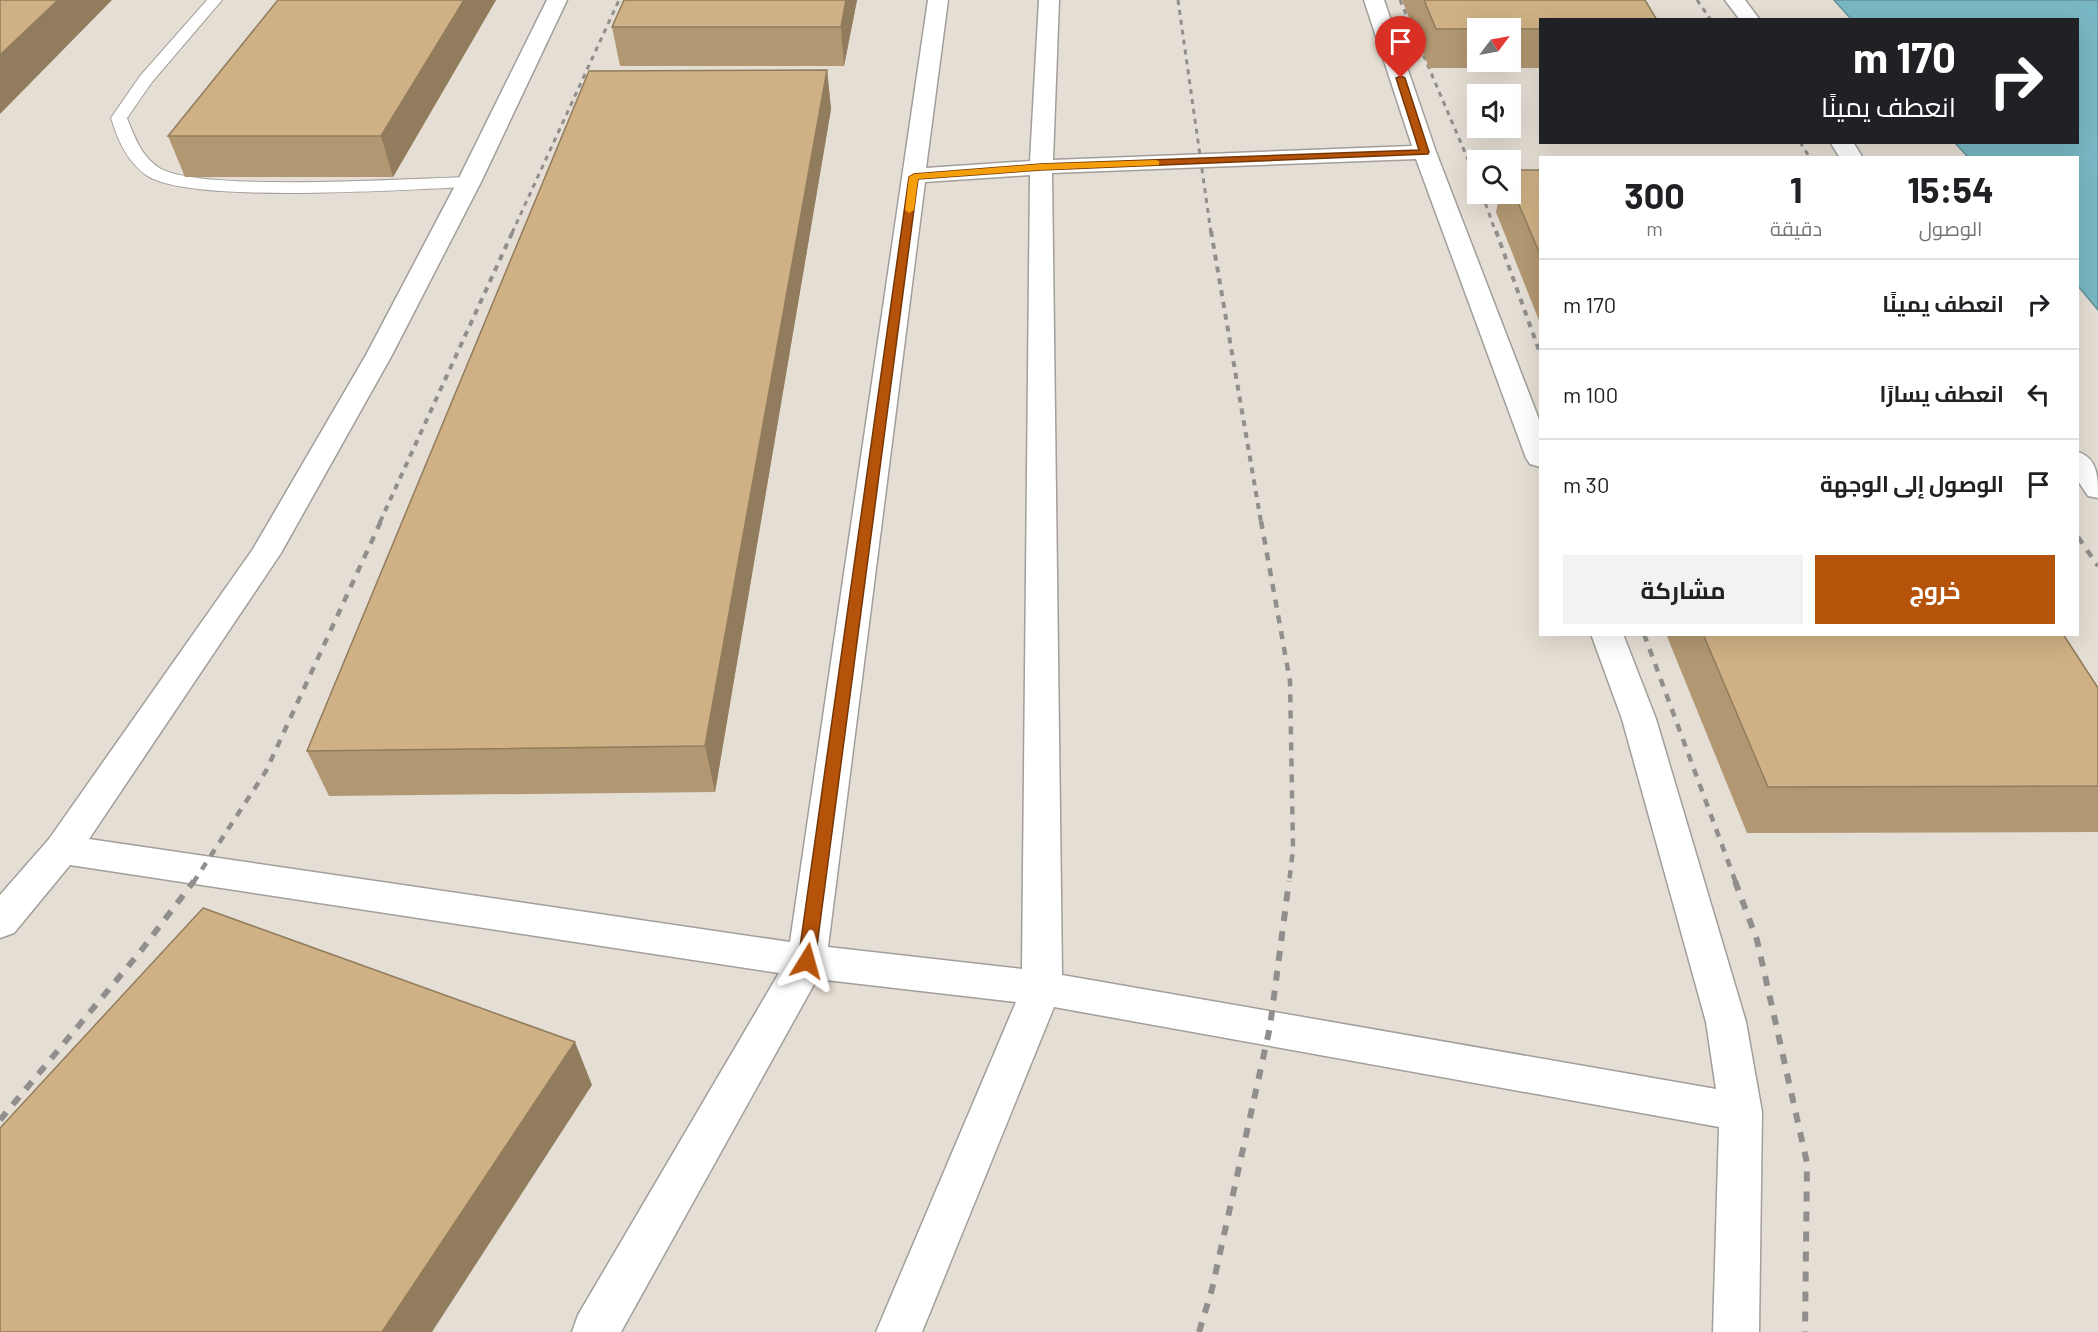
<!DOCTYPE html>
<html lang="ar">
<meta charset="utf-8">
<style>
body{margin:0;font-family:Barlow,Cairo,sans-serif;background:#f2f2f2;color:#202124;direction:rtl;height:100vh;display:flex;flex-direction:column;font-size:22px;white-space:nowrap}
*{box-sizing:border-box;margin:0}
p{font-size:20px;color:#757577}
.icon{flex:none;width:33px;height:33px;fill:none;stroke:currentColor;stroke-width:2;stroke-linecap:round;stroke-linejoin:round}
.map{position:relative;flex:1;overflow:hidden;direction:ltr}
.details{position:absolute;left:1539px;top:156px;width:540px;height:480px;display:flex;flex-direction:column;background:#fff;border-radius:0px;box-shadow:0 6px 24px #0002;direction:rtl}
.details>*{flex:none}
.hud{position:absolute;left:1539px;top:18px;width:540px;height:126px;border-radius:0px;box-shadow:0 6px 24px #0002;direction:rtl;background:#202124;color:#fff;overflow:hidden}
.needle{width:39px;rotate:58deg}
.fabs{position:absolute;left:1467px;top:18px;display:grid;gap:12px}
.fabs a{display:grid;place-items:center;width:54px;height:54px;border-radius:0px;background:#fff;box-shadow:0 6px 24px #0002;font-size:30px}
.pin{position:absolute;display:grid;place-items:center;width:51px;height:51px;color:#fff;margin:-62px -26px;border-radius:50% 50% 50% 0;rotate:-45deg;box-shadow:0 0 6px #0007}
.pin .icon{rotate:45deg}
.me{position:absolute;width:66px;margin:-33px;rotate:8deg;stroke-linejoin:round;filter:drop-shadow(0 0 4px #0008)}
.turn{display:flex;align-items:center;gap:21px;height:126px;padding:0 24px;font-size:27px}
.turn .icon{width:78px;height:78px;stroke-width:2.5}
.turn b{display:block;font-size:42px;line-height:51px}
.eta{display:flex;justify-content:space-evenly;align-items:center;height:102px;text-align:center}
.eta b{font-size:36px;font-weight:700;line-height:42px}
.primary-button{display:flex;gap:12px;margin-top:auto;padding:12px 24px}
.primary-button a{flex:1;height:69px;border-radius:0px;background:#b45309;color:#fff;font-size:24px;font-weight:700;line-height:69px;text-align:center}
.primary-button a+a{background:#f2f2f2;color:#202124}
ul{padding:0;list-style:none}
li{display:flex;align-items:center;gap:18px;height:90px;padding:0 24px;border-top:2px solid #e0e0e0}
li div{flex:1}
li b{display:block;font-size:22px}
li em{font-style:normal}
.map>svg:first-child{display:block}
</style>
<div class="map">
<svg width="2098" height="1332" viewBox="0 0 2098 1332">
<rect width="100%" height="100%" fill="#ebe8e5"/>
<path fill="#e5ded4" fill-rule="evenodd" d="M0 0H1834L1851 19 1540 20V142H1955L1968 157 1540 158V634H2078V286L2098 310V1332H0ZM1478 28H1510V62H1478ZM1478 94H1510V128H1478ZM1478 160H1510V194H1478Z"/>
<path fill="#78b8c4" stroke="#649199" stroke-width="1.5" d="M1834 0H2098V310L2078 286V158L1968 157 1955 143 2078 142V20L1851 19Z"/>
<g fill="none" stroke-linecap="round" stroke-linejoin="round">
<g stroke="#a19e9b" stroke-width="2">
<path id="lane" d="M207 0H222L152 82 127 118C135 138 141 155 158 167 194 193 415 178 469 177L475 178 478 182 475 186 469 187C408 189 188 205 146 175 126 160 118 140 111 118L140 76Z"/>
</g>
<g stroke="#a19e9b" stroke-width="3">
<g id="street">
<path d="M547 0H567L481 182 392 355 281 553 89 839 790 942 928 0H948L926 168 1030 161 1039 0H1059L1053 160 1412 146 1364 0H1384L1436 152 1540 422V467L1530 464 1526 458 1416 159 1052 173 1062 975 1716 1089 1706 1022 1622 719 1591 634H1623L1656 719 1746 1022 1762 1112 1759 1332H1713L1719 1127 1054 1007 922 1332H876L1016 1002 817 979 621 1332H572L578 1315 779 973 70 865 14 933 0 938V895L49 839 253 549 366 355 457 182ZM1030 175 1022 969 828 947 925 182Z"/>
<path d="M1725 0H1745L1760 20H1740Z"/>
<path d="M1830 142H1853L1863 158H1840Z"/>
<path d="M2078 452C2098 458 2098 478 2098 498L2088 496 2078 481Z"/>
</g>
</g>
<use href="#lane" fill="#fff" fill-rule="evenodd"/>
<use href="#street" fill="#fff" fill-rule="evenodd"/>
<g stroke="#918f8d" stroke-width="3" stroke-dasharray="5 5" stroke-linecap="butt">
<path d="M1178 0 1211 233"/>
<path d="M1400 0 1478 183"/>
<path d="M1697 0 1711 20"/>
<path d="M1800 142 1810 158"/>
<path d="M1482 194 1496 233"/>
<path d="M512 233 619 0"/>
</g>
<g stroke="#918f8d" stroke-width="4" stroke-dasharray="6 6" stroke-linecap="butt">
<path d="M1211 231 1261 522"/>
<path d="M1496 231 1540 353"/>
<path d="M380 522 513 231"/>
</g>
<g stroke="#918f8d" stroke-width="4.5" stroke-dasharray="8 8" stroke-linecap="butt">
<path d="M1261 521 1290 681 1293 849 1289 883"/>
<path d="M2078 537 2098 566"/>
<path d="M1644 634 1736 883"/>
<path d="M193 883 266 771 381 521"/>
</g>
<g stroke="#918f8d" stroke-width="6" stroke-dasharray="10 10" stroke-linecap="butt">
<path d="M1735 881 1757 940 1807 1163 1805 1332"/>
<path d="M0 1120 140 952 194 881"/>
<path d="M1199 1332 1212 1289 1270 1027 1289 881"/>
</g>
</g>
<g fill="#b29872" fill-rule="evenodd">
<path d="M496 0 393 177H185L168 136Z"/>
<path d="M624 0H857L844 66H620L612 27Z"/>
<path d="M1402 0H1645L1540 20V68H1429ZM1478 28H1510V62H1478Z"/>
<path d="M827 70 831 109 715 792 329 796 307 751Z"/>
<path d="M1510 170H1540V323L1496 212 1500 194H1510Z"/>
<path d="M1666 634H2063L2098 688V832L1747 833Z"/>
</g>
<g fill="#917c5d">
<path d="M58 0H112L0 114V55Z"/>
<path d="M464 0H496L393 177 381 136Z"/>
<path d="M846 0H857L844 66 841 27Z"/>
<path d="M827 70 831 109 715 792 705 746Z"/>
<path d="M575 1042 592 1085 432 1332H382Z"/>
</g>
<g fill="#cfb185" stroke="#917c5d" stroke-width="1.5">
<path d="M0 0H58L0 55Z"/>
<path d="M278 0H464L381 136H168Z"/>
<path d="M624 0H846L841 27H612Z"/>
<path d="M1424 0H1645L1657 20H1540V29H1436Z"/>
<path d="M827 70 705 746 307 751 589 71Z"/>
<path d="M1510 170H1540V254L1510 184Z"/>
<path d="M1703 634H2063L2098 688V786L1768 787Z"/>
<path d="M203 908 575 1042 382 1332H0V1128Z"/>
</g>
<path fill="#b45309" stroke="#753606" stroke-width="1.5" d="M1401 76 1405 78 1429 152 1428 154 1041 170 918 179 815 961 812 965 807 967 801 965 798 961 909 177 914 174 1041 164 1419 150 1396 78Z"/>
<path fill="#f59e0b" d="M1156 160 1159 161V165L1041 170 918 179 914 210 909 213 905 210 909 177 914 174 1041 164Z"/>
</svg>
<div class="fabs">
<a><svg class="needle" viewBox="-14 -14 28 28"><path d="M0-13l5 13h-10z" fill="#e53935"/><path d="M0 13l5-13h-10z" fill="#757577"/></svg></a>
<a><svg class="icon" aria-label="sound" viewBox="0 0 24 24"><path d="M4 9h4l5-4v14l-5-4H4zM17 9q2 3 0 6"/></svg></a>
<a><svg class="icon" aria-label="search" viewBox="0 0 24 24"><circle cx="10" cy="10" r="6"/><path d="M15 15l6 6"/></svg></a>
</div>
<div class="pin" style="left:1401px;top:78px;background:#d93025"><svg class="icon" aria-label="arrive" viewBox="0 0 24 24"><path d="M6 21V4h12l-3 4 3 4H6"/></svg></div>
<svg class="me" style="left:807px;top:961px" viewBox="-20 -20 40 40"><path d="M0-17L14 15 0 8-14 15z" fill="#b45309" stroke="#fff" stroke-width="4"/></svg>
<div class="hud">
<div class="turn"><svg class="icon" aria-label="right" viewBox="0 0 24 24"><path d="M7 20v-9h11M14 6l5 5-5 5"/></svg><div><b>170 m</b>انعطف يمينًا</div></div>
</div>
<section class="details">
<div class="eta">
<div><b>15:54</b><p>الوصول</p></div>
<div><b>1</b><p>دقيقة</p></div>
<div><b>300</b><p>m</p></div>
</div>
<ul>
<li><svg class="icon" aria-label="right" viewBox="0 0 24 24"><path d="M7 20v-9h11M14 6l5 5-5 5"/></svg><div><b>انعطف يمينًا</b></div><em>170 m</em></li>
<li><svg class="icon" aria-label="left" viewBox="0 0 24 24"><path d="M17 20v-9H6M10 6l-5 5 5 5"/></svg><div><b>انعطف يسارًا</b></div><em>100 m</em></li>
<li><svg class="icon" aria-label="arrive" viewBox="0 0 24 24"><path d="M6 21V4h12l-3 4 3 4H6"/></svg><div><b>الوصول إلى الوجهة</b></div><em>30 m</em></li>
</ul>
<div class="primary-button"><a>خروج</a><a>مشاركة</a></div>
</section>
</div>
